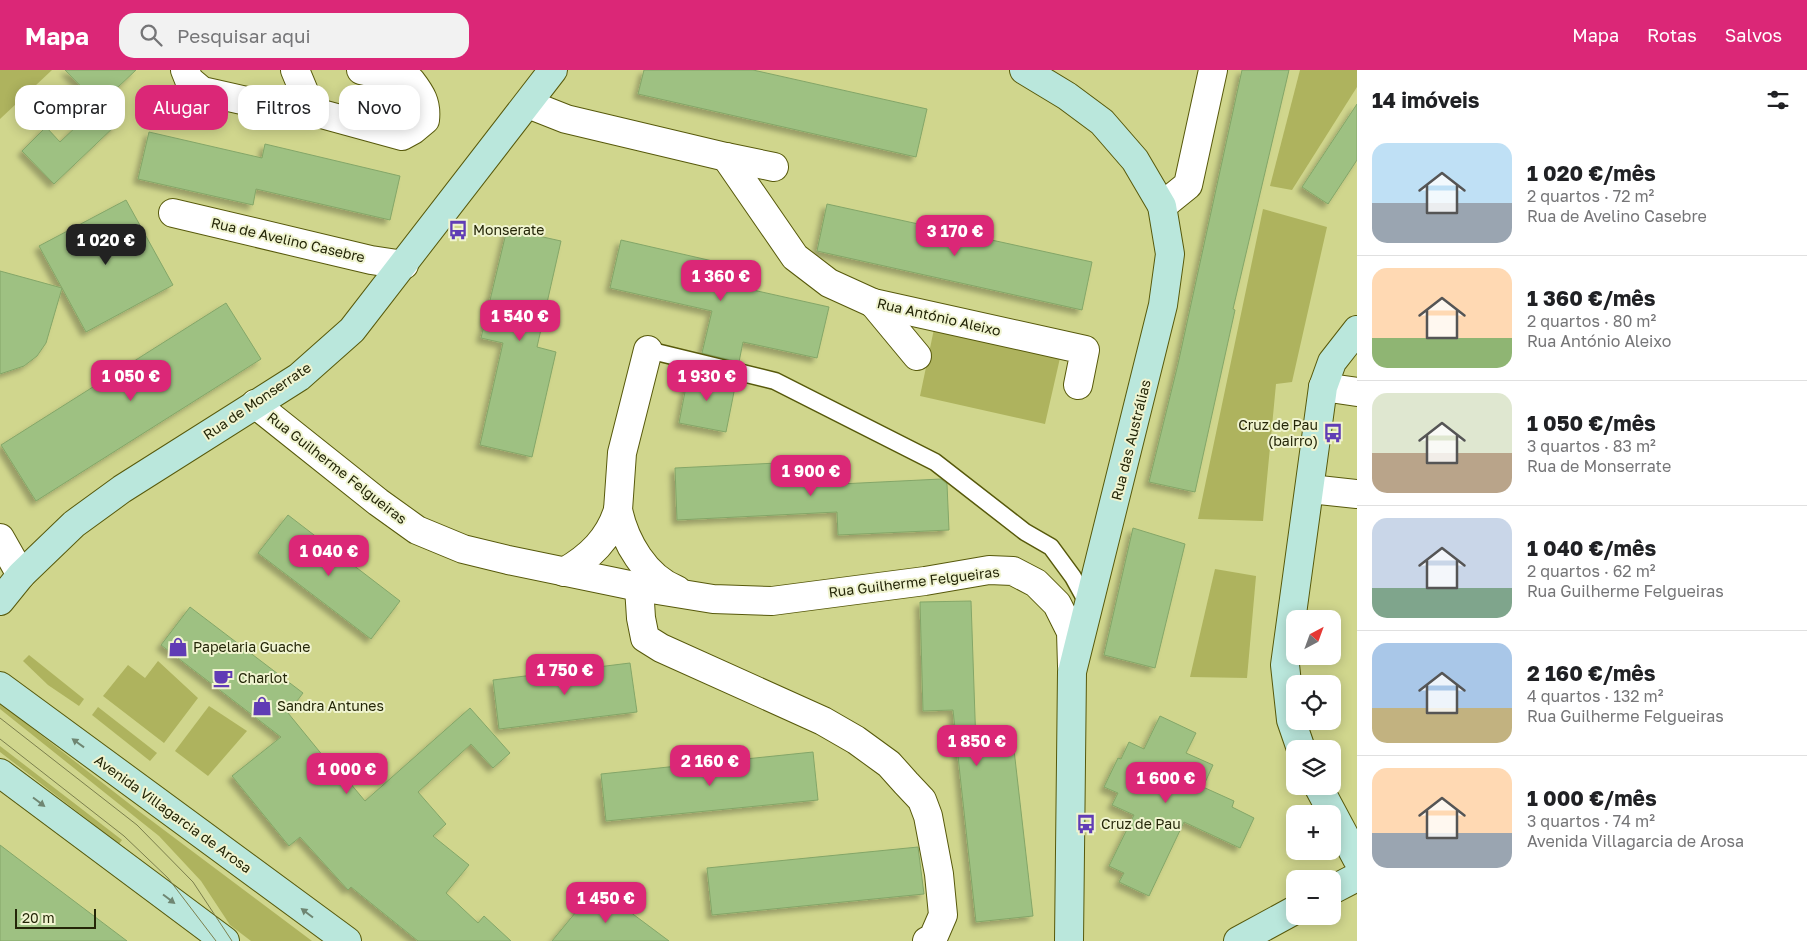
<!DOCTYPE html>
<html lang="pt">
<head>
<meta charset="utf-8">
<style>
	:root { --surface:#fff; --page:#f2f2f2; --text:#202124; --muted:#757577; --line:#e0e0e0; --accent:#db2777 }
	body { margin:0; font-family:"Golos Text",sans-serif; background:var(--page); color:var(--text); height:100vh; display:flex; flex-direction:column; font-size:19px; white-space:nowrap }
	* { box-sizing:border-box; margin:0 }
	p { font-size:16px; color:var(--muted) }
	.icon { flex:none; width:28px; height:28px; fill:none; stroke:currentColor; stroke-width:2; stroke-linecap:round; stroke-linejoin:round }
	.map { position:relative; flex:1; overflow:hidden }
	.side { display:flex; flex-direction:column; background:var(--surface); width:450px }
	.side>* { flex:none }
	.top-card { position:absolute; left:15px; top:15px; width:475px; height:45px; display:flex; gap:10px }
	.needle { width:32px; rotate:41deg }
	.fabs { position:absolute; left:1286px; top:540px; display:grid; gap:10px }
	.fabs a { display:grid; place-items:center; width:55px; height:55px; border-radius:10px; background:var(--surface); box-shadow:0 2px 12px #0003; font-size:25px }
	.scale { position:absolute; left:15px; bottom:12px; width:81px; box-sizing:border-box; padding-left:5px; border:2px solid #242608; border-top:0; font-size:14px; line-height:18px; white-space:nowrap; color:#242608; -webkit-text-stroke:4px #f0f4d0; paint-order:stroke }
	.price { position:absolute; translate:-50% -42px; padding:0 11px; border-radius:10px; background:var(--accent); color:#fff; font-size:16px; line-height:32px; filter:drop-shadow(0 1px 2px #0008) }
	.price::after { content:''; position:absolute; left:50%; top:30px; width:15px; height:11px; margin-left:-8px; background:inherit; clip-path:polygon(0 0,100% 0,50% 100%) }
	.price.on { background:#222; color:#fff }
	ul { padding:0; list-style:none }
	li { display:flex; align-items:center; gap:15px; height:125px; padding:0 15px }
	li+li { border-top:1px solid var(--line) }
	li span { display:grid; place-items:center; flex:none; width:140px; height:100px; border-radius:15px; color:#555 }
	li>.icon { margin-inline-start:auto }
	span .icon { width:60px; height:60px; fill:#fffc; stroke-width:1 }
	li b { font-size:21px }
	h2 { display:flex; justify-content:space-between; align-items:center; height:60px; padding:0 15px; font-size:21px }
	.chip { padding:0 18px; border-radius:15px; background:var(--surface); box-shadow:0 2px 12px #0003; font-size:18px; line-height:45px }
	.chip.on { background:var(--accent); color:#fff }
	header { display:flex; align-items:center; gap:30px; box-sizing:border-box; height:70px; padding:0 25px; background:var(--accent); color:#fff }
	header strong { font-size:24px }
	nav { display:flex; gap:28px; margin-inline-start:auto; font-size:18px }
	.search { width:350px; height:45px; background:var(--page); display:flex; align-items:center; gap:12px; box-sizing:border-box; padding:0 18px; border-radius:15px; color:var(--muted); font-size:19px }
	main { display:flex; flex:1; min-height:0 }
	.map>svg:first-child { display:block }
	.green { fill:#aeb35e }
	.building { fill:#9ec182; stroke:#84a668; filter:url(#shadow) }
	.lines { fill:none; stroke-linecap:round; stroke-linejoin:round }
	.lane-casing { stroke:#57590b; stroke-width:19 }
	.street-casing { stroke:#57590b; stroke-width:30 }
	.secondary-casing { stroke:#57590b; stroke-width:30 }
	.lane { stroke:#fff; stroke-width:16 }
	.street { stroke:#fff; stroke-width:28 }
	.secondary { stroke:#bae7dc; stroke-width:28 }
	.tram { stroke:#7b7f4c; stroke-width:1 }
	.oneway { fill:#6f8672 }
	.labels { text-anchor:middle; stroke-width:4; stroke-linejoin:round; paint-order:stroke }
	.poi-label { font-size:14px; fill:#242608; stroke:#f0f4d0; text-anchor:start }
	.street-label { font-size:14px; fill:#242608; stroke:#f0f4d0 }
</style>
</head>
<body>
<header>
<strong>Mapa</strong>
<div class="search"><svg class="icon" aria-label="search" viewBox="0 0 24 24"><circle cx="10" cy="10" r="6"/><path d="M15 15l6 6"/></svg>Pesquisar aqui</div>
<nav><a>Mapa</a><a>Rotas</a><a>Salvos</a></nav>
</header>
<main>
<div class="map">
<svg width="1357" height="871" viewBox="0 0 1357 871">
	<defs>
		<filter id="shadow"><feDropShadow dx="-4.5" dy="4.5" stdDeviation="2.5" flood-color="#0004"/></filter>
	</defs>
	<rect width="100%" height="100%" fill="#d0d68d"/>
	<!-- green -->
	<g class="green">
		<polygon points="0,0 52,0 0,49"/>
		<polygon points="1300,0 1357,0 1357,17 1292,120 1270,116"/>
		<polygon points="1263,139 1327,157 1292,312 1276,314 1263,451 1198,449"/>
		<polygon points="934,259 1060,288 1045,354 920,326"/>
		<polygon points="1215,499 1256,506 1247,608 1190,607"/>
		<polygon points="29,585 84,629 79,636 48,615 23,591"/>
		<polygon points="158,591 198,628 164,673 103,626 128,595 145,608"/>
		<polygon points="0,633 136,739 312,871 251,871 230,855 201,811 159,766 0,639"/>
		<polygon points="209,636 247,661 208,706 175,681"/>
		<polygon points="98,637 157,683 150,691 92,645"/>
		<polygon points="0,676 122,770 119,774 0,682"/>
	</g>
	<!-- building -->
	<g class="building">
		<polygon points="65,0 136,0 99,35"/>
		<polygon points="644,0 753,0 927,39 916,87 638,24"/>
		<polygon points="1242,0 1289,0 1233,239 1235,240 1195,422 1149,412 1178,294"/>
		<polygon points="1357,34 1357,90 1328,134 1302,117"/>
		<polygon points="99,35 117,54 54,114 22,81 46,57 60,72"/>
		<polygon points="149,62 262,88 265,74 400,106 390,150 256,119 253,135 138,109"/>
		<polygon points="126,130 173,215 86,262 39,176"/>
		<polygon points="827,134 1092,192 1082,240 817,181"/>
		<polygon points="507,159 561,171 537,277 556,282 532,387 480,375 503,273 481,268"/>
		<polygon points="621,170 730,195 726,214 829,237 817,288 743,272 739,292 702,283 712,241 610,218"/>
		<polygon points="0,201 62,218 46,273 37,286 24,296 0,304"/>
		<polygon points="226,233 261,289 36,431 1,375"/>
		<polygon points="689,301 736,312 726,362 679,353"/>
		<polygon points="839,390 840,414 941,409 947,414 949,460 838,465 837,442 677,450 675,398"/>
		<polygon points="288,445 400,531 371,569 258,483"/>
		<polygon points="1133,458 1185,474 1155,598 1104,585"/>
		<polygon points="971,531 976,676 1013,671 1033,846 976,852 953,640 923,641 920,532"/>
		<polygon points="190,537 303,623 288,643 337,703 340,701 365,731 470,638 510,683 493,698 471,674 418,722 446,754 433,766 469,795 446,823 478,853 484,846 511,871 418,871 351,817 348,820 300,767 289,776 232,706 281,667 161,575"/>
		<polygon points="630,593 637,642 499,659 493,610"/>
		<polygon points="1160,646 1196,663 1186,683 1213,695 1203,717 1234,731 1232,737 1254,748 1240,778 1184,752 1149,826 1119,812 1124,803 1109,796 1134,745 1112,735 1118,723 1104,717 1118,688 1121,689 1129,672 1144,679"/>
		<polygon points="813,682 818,730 606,751 601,704"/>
		<polygon points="0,775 25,794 127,871 0,871"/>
		<polygon points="918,777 924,824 712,845 707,798"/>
		<polygon points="602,821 669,871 552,871 585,831"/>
	</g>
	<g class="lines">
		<defs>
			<polyline id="lane" points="648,280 775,311 935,392 1025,462 1051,477 1073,507 1089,536"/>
			<g id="street">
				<polyline points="185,0 189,10 202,21 278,38 305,24"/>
				<path d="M 295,0 L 305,24 L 318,43 L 402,66 L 413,60 L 425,50 C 427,33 421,24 411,11 L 361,0"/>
				<polyline points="528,34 566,49 726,87 774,97"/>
				<polyline points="726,87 795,187 829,213 873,233 1085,280 1078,315"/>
				<polyline points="1162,136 1188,115 1213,0"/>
				<polyline points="173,143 371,190 404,195"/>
				<polyline points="873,233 917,286"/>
				<polyline points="1323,317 1357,322"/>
				<polyline points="255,334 378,432 417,460 463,479 508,490 639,517 713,529 772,531 925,511 989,500 1013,501 1036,513 1057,534 1071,562 1072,596"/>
				<polyline points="1310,419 1357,424"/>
				<polyline points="618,440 622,383 648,280"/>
				<polyline points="0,468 21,505"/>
				<path d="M 564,502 C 590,487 609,469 618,440 C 625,472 645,507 677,520"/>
				<polyline points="639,517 641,548 645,568 661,578 823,651 856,670 889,694 906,713 922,730 928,746 939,804 943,845 933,868 927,871"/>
			</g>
			<g id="secondary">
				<polyline points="1024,0 1067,26 1102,52 1135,90 1162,136 1170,184 1163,235 1072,602 1069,871"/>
				<polyline points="0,531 21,505 74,454 122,419 299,307 352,260 553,0"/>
				<polyline points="0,616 347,871"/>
				<polyline points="1301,679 1291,650 1285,595 1323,317 1332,292 1357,260"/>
				<polyline points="0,703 225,871"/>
				<polyline points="1318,716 1357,789"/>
				<polyline points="1332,820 1357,807"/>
				<polyline points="1238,871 1295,840"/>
			</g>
		</defs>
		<!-- lane casing -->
		<use href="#lane" class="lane-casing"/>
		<!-- street casing -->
		<use href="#street" class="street-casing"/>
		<!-- secondary casing -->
		<use href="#secondary" class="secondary-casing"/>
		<!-- lane -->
		<use href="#lane" class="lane"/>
		<!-- street -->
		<use href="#street" class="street"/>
		<!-- secondary -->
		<use href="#secondary" class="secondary"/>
		<!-- tram -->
		<g class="tram">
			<polyline points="0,648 137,755 193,812 232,871"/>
			<polyline points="0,669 124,766 168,808 216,871"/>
		</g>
	</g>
	<!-- one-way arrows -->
	<defs><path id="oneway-solid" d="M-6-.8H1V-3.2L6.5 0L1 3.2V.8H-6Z" transform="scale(1.25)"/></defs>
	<g class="oneway">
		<use href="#oneway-solid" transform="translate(78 673) rotate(-144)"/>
		<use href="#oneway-solid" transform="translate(39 732) rotate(37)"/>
		<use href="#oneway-solid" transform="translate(169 829) rotate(37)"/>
		<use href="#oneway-solid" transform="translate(307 843) rotate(-143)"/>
	</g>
	<!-- icons -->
	<defs>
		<symbol id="bus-bare" viewBox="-9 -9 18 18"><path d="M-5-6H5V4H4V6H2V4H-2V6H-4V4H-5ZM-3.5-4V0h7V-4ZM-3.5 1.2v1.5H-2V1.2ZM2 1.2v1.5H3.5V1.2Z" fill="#603cb5" stroke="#f0f4d0" stroke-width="2.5" paint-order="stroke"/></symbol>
		<symbol id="shop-bare" viewBox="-9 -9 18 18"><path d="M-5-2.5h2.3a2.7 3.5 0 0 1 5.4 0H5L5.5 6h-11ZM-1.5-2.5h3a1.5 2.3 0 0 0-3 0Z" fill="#603cb5" stroke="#f0f4d0" stroke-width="2.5" paint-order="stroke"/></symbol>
		<symbol id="cafe-bare" viewBox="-9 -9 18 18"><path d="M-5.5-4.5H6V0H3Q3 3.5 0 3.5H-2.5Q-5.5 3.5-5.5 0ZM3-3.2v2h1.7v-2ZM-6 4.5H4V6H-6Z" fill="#603cb5" stroke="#f0f4d0" stroke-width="2.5" paint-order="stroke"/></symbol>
	</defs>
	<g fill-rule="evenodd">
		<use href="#bus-bare" x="444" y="146" width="28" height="28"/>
		<use href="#bus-bare" x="1319" y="349" width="28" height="28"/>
		<use href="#shop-bare" x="164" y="563" width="28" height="28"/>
		<use href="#cafe-bare" x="209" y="594" width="28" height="28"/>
		<use href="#shop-bare" x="248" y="622" width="28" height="28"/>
		<use href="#bus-bare" x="1072" y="740" width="28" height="28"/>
	</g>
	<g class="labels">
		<!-- poi labels -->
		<g class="poi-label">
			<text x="473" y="165">Monserate</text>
			<text x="1318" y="360" text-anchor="end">Cruz de Pau<tspan x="1318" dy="16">(bairro)</tspan></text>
			<text x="193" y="582">Papelaria Guache</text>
			<text x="238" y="613">Charlot</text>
			<text x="277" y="641">Sandra Antunes</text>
			<text x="1101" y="759">Cruz de Pau</text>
		</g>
		<!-- street labels -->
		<g class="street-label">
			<text transform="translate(288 170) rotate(13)" y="5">Rua de Avelino Casebre</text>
			<text transform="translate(939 247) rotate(13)" y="5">Rua António Aleixo</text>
			<text transform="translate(257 331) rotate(-34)" y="5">Rua de Monserrate</text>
			<text transform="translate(1131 370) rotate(-76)" y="5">Rua das Austrálias</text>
			<text transform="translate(337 398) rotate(38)" y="5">Rua Guilherme Felgueiras</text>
			<text transform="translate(914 512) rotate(-7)" y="5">Rua Guilherme Felgueiras</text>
			<text transform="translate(173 744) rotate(36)" y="5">Avenida Villagarcia de Arosa</text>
		</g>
	</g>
</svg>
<div class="fabs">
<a><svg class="needle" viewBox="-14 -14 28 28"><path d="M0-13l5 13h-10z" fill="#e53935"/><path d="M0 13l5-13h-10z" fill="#757577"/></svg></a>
<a><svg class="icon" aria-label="locate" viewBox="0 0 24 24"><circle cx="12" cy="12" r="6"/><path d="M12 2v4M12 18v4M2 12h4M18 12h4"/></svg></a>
<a><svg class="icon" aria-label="layers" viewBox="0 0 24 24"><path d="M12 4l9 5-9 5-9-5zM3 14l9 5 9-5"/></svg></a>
<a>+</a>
<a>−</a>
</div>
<div class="scale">20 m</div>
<b class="price" style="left:955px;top:187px">3 170 €</b>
<b class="price on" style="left:106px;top:196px">1 020 €</b>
<b class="price" style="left:721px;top:232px">1 360 €</b>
<b class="price" style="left:520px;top:272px">1 540 €</b>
<b class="price" style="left:131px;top:332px">1 050 €</b>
<b class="price" style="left:707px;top:332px">1 930 €</b>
<b class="price" style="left:811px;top:427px">1 900 €</b>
<b class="price" style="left:329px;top:507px">1 040 €</b>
<b class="price" style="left:565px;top:626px">1 750 €</b>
<b class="price" style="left:977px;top:697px">1 850 €</b>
<b class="price" style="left:710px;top:717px">2 160 €</b>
<b class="price" style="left:347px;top:725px">1 000 €</b>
<b class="price" style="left:1166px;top:734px">1 600 €</b>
<b class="price" style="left:606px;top:854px">1 450 €</b>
<div class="top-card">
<a class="chip">Comprar</a>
<a class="chip on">Alugar</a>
<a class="chip">Filtros</a>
<a class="chip">Novo</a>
</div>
</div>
<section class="side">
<h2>14 imóveis<svg class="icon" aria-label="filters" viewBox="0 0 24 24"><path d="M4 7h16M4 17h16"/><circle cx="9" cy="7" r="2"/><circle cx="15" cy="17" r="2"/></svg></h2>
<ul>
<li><span style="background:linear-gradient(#bfe0f5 60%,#9aa5b1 0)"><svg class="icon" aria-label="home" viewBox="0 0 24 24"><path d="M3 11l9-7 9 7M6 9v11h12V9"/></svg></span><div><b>1 020 €/mês</b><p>2 quartos · 72 m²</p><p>Rua de Avelino Casebre</p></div></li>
<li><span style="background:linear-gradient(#ffd9b3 70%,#8fb573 0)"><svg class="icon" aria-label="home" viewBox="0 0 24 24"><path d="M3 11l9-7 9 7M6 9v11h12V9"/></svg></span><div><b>1 360 €/mês</b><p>2 quartos · 80 m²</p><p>Rua António Aleixo</p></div></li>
<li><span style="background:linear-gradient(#dfe7d0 60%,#b9a48a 0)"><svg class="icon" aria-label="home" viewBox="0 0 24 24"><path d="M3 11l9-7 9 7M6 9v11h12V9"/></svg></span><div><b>1 050 €/mês</b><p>3 quartos · 83 m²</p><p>Rua de Monserrate</p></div></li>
<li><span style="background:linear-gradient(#c9d6e8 70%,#7fa58c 0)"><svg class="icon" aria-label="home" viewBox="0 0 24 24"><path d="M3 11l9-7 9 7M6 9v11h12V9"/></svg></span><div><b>1 040 €/mês</b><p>2 quartos · 62 m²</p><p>Rua Guilherme Felgueiras</p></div></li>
<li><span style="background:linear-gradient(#a9c7e8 65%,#c2b280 0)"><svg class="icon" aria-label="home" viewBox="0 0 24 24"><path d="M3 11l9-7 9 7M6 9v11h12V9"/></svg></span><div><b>2 160 €/mês</b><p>4 quartos · 132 m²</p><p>Rua Guilherme Felgueiras</p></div></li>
<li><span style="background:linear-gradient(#ffd9b3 65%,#9aa5b1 0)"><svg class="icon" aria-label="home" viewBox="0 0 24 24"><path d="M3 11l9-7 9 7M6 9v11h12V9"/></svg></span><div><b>1 000 €/mês</b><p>3 quartos · 74 m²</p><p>Avenida Villagarcia de Arosa</p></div></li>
</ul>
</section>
</main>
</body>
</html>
